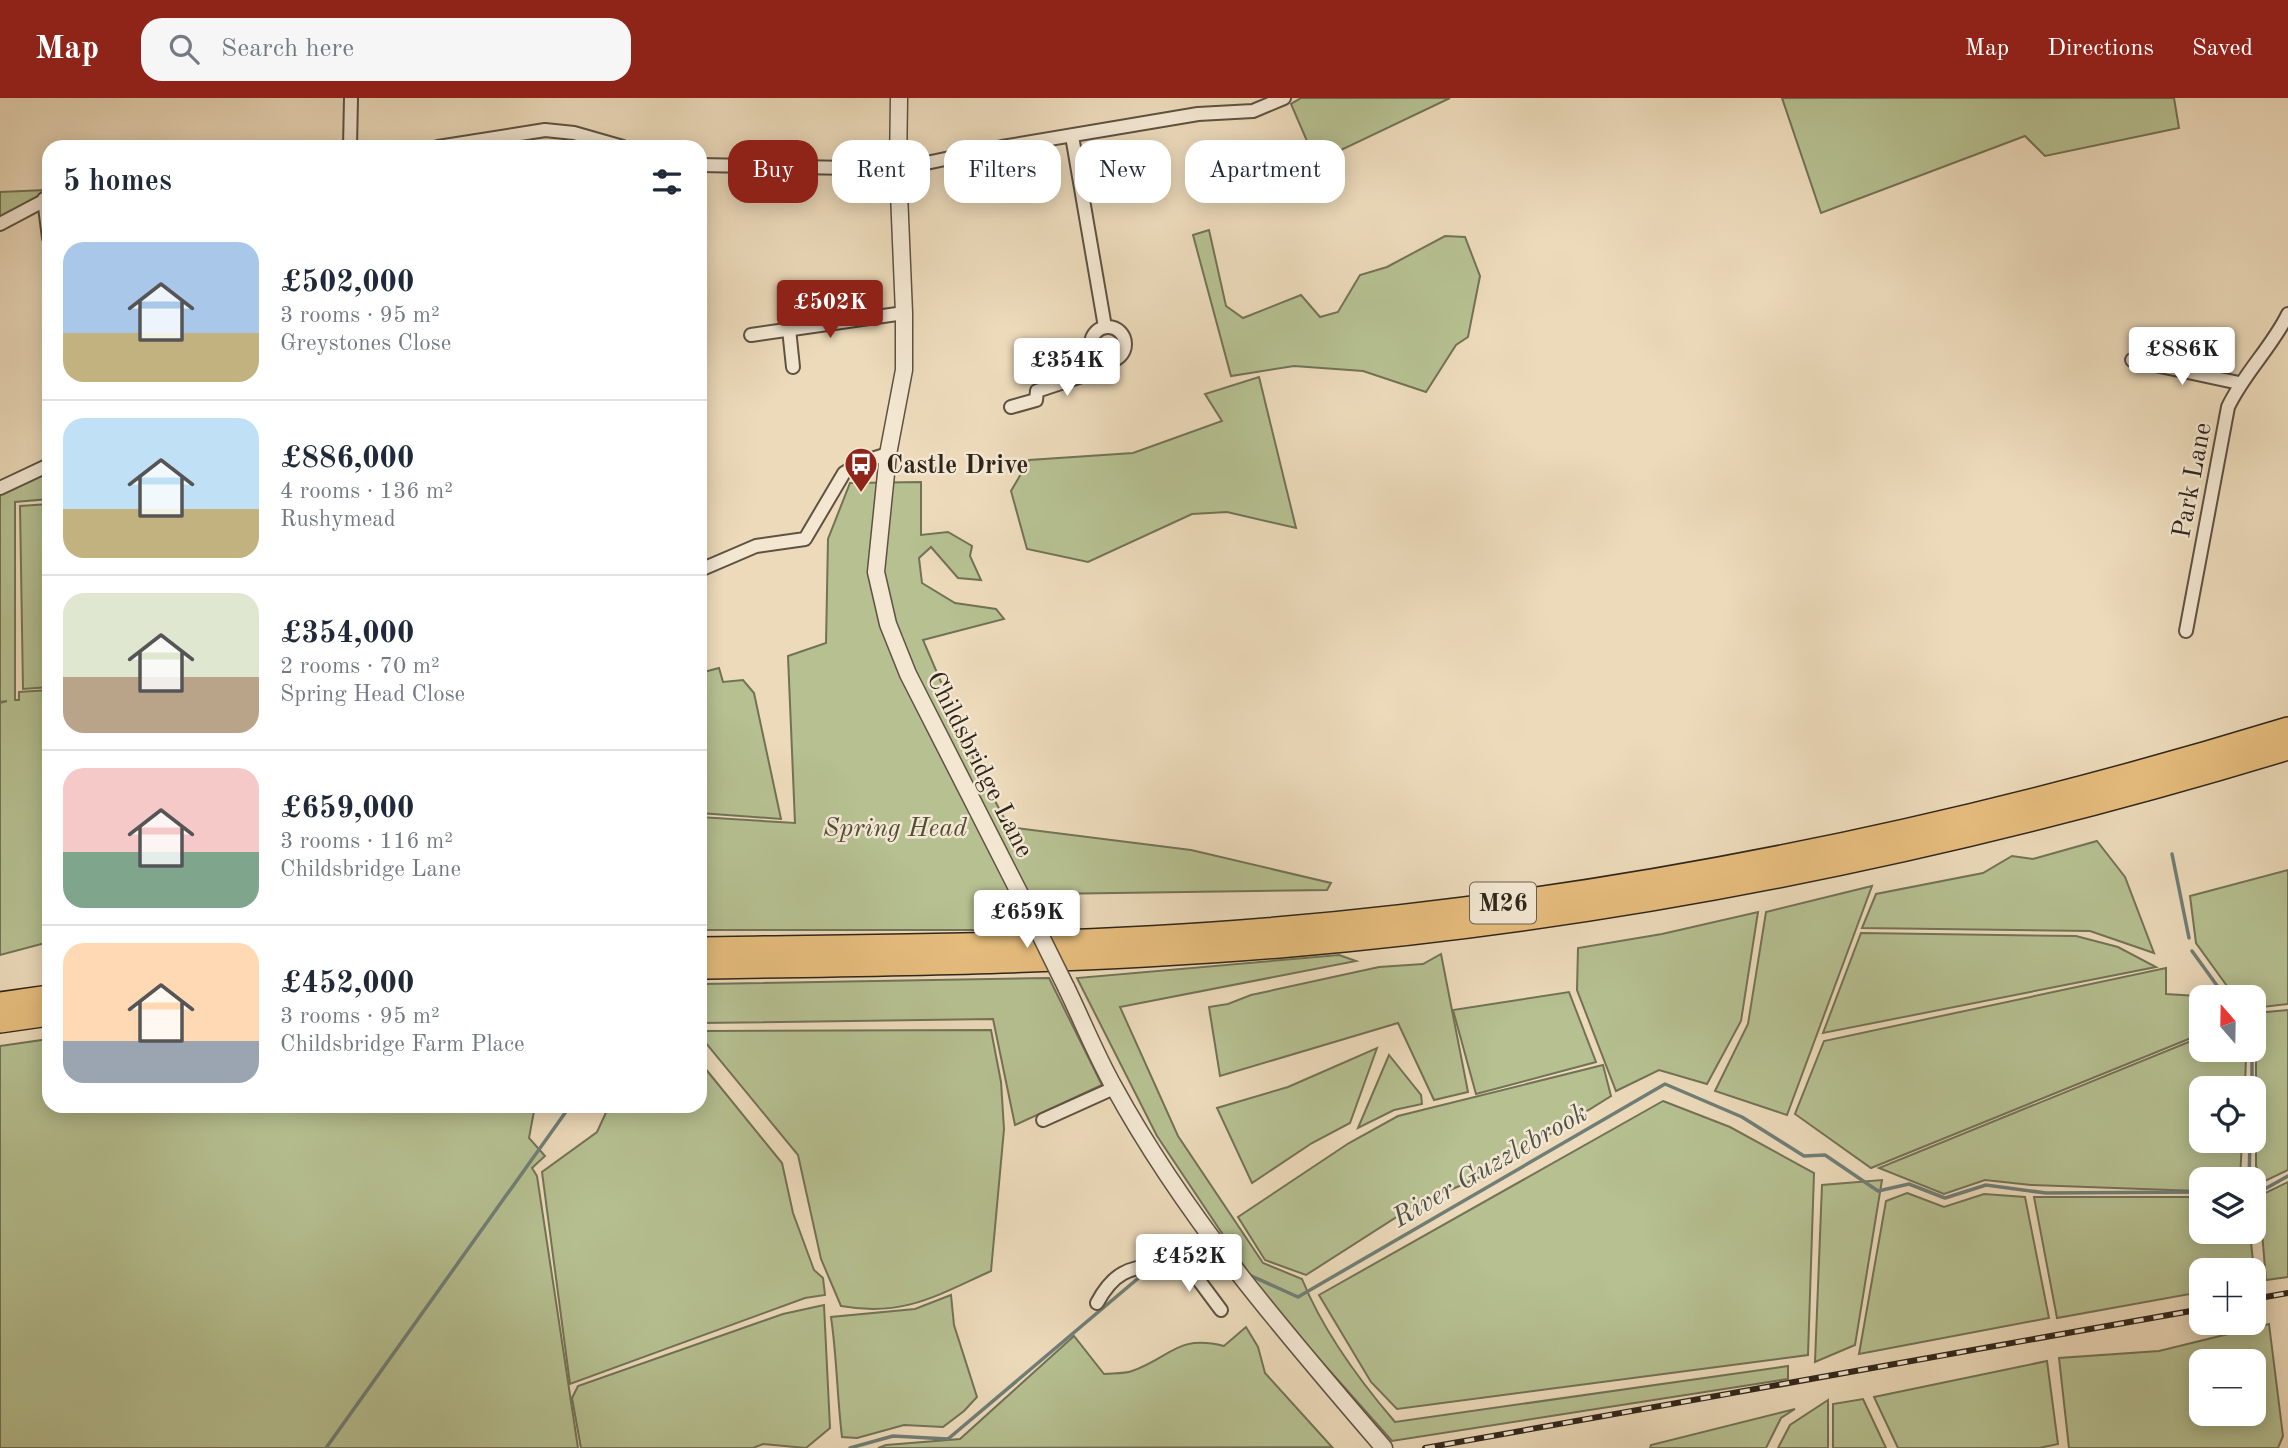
<!DOCTYPE html>
<html lang="en">
<head>
<meta charset="utf-8">
<style>
	:root { --surface:#fff; --page:#f6f6f7; --text:#1f2937; --muted:#747a83; --line:#e0e1e3; --accent:#8f2418 }
	body { margin:0; font-family:"Old Standard TT",serif; background:var(--page); color:var(--text); height:100vh; display:flex; flex-direction:column; font-size:26px; white-space:nowrap }
	* { box-sizing:border-box; margin:0 }
	p { font-size:23px; color:var(--muted) }
	.icon { flex:none; width:38px; height:38px; fill:none; stroke:currentColor; stroke-width:2; stroke-linecap:round; stroke-linejoin:round }
	.map { position:relative; flex:1; overflow:hidden }
	.details { position:absolute; left:42px; top:42px; width:665px; height:973px; display:flex; flex-direction:column; background:var(--surface); border-radius:21px; box-shadow:0 4px 18px #0003 }
	.details>* { flex:none }
	.banner { position:absolute; left:728px; top:42px; width:665px; height:63px; display:flex; gap:14px }
	.needle { width:46px; rotate:340deg }
	.buttons { position:absolute; left:2189px; top:887px; display:grid; gap:14px }
	.buttons a { display:grid; place-items:center; width:77px; height:77px; border-radius:14px; background:var(--surface); box-shadow:0 4px 18px #0003; font-size:35px }
	.price { position:absolute; translate:-50% -60px; padding:0 16px; border-radius:7px; background:#fff; color:#222; font-size:23px; line-height:46px; filter:drop-shadow(0 2px 4px #0008) }
	.price::after { content:''; position:absolute; left:50%; top:42px; width:21px; height:16px; margin-left:-10px; background:inherit; clip-path:polygon(0 0,100% 0,50% 100%) }
	.price.active { background:var(--accent); color:#fff }
	ul { padding:0; list-style:none }
	li { display:flex; align-items:center; gap:21px; height:175px; padding:0 21px }
	li+li { border-top:2px solid var(--line) }
	li span { display:grid; place-items:center; flex:none; width:196px; height:140px; border-radius:21px; color:#555 }
	li>.icon { margin-inline-start:auto }
	span .icon { width:84px; height:84px; fill:#fffc; stroke-width:1 }
	li b { font-size:30px }
	h2 { display:flex; justify-content:space-between; align-items:center; height:84px; padding:0 21px; font-size:30px }
	.chip { padding:0 24px; border-radius:21px; background:var(--surface); box-shadow:0 4px 18px #0003; font-size:24px; line-height:63px }
	.chip.active { background:var(--accent); color:#fff }
	header { display:flex; align-items:center; gap:42px; box-sizing:border-box; height:98px; padding:0 35px; background:var(--accent); color:#fff }
	header strong { font-size:33px }
	nav { display:flex; gap:38px; margin-inline-start:auto; font-size:24px }
	.search { width:490px; height:63px; background:var(--page); display:flex; align-items:center; gap:18px; box-sizing:border-box; padding:0 24px; border-radius:21px; color:var(--muted); font-size:26px }
	.map>svg:first-child { display:block }
	.green { fill:#b6c091; stroke:#727256; stroke-width:2; fill-rule:evenodd }
	.lines { fill:none; stroke-linecap:round; stroke-linejoin:round }
	.stream { stroke:#6f7e76; stroke-width:3.5 }
	.minor-casing { stroke:#5e5243; stroke-width:16 }
	.tertiary-casing { stroke:#5e5243; stroke-width:19 }
	.motorway-casing { stroke:#2f251b; stroke-width:26 }
	.minor { stroke:#f3e7d2; stroke-width:12 }
	.tertiary { stroke:#f3e7d2; stroke-width:16 }
	.motorway { stroke:#e6bd7d; stroke-width:23 }
	.rail-casing { stroke:#2f251b; stroke-width:6 }
	.rail { stroke:#f3e7d2; stroke-width:3.5; stroke-dasharray:10; stroke-linecap:butt }
	.tertiary-bridge-casing { stroke:#5e5243; stroke-width:19; stroke-linecap:butt }
	.tertiary-bridge { stroke:#f3e7d2; stroke-width:16 }
	.labels { text-anchor:middle; stroke-width:5; stroke-linejoin:round; paint-order:stroke }
	.shield { fill:#f3e7d2; stroke:#6a5f52; stroke-width:2 }
	.shield-label { font-size:24px; font-weight:bold; fill:#2f251b }
	.poi-label { font-size:26px; font-weight:bold; fill:#2f251b; stroke:#f3e7d2; text-anchor:start }
	.street-label { font-size:26px; fill:#2f251b; stroke:#f3e7d2 }
	.park-label { font-size:26px; font-style:italic; fill:#514c38; stroke:#f3e7d2 }
	.water-label { font-size:28px; font-style:italic; fill:#4f5248; stroke:#f3e7d2 }
</style>
</head>
<body>
<header>
<strong>Map</strong>
<div class="search"><svg class="icon" aria-label="search" viewBox="0 0 24 24"><circle cx="10" cy="10" r="6"/><path d="M15 15l6 6"/></svg>Search here</div>
<nav><a>Map</a><a>Directions</a><a>Saved</a></nav>
</header>
<div class="map">
<svg width="2288" height="1350" viewBox="0 0 2288 1350">
	<rect width="100%" height="100%" fill="#ecdaba"/>
	<filter id="stains"><feTurbulence type="fractalNoise" baseFrequency=".00286" numOctaves="4"/><feColorMatrix values="0 0 0 0 .2 0 0 0 0 .09 0 0 0 0 .02 0 0 0 .5 -.17"/></filter>
	<radialGradient id="worn" r=".72"><stop offset=".6" stop-color="#630" stop-opacity="0"/><stop offset="1" stop-color="#630" stop-opacity=".3"/></radialGradient>
	<!-- green -->
	<g class="green">
		<polygon points="1301,0 1450,0 1316,64 1291,6"/>
		<polygon points="1782,0 2174,0 2179,30 2045,58 2025,38 1821,115"/>
		<polygon points="45,92 44,97 0,122 0,94"/>
		<polygon points="1209,132 1226,208 1243,220 1301,197 1320,219 1338,214 1360,177 1387,169 1445,138 1465,139 1480,178 1468,239 1456,247 1426,294 1363,273 1294,268 1231,278 1193,137"/>
		<polygon points="1259,279 1296,430 1227,414 1192,416 1088,464 1027,451 1011,393 1029,362 1133,355 1222,323 1205,296"/>
		<polygon points="49,372 49,401 15,404 15,602 19,602 19,594 49,592 49,844 0,857 0,605 7,603 0,604 0,396"/>
		<polygon points="921,384 921,437 948,434 972,448 970,458 981,482 958,480 931,449 919,460 922,485 955,505 996,511 1004,521 923,542 979,673 1009,729 1191,752 1331,785 1327,792 1046,796 992,832 700,832 700,719 795,725 788,558 826,545 828,441 850,385"/>
		<polygon points="49,406 49,589 23,591 20,408"/>
		<polygon points="719,570 723,584 743,582 754,595 781,721 700,715 700,575"/>
		<polygon points="2097,743 2125,779 2154,855 2090,833 1862,830 1876,796 1983,775 2012,758 2033,761"/>
		<polygon points="2288,772 2288,906 2254,910 2254,900 2235,899 2196,845 2190,798"/>
		<polygon points="1872,788 1787,1017 1715,993 1748,926 1766,814"/>
		<polygon points="1758,814 1741,923 1707,986 1659,972 1616,993 1577,892 1578,850 1662,836"/>
		<polygon points="1861,835 2076,838 2118,849 2156,869 1823,935"/>
		<polygon points="1441,856 1468,994 1434,1002 1398,925 1220,978 1209,909 1228,906 1251,897 1379,869 1423,866"/>
		<path d="M 1339,857 L 1356,863 L 1120,909 L 1178,1038 L 1263,1165 L 1302,1181 C 1323,1233 1359,1282 1395,1324 L 1788,1268 L 1788,1281 L 1392,1343 L 1266,1201 L 1157,1038 L 1077,880 Z"/>
		<polygon points="2166,870 2166,896 2214,899 2202,900 2201,936 1871,1070 1795,1016 1824,943"/>
		<polygon points="1049,880 1102,987 1015,1027 993,921 700,925 700,886"/>
		<polygon points="1569,894 1596,964 1476,996 1453,912"/>
		<polygon points="2288,912 2288,1072 2263,1084 2256,1068 2256,915"/>
		<path d="M 991,932 L 1001,984 L 1004,1031 L 991,1173 C 936,1198 903,1219 841,1208 L 821,1161 L 798,1057 L 700,938 L 700,933 Z"/>
		<polygon points="2201,939 2202,952 2243,952 2246,958 2245,990 2202,990 2202,1043 2242,1043 2240,1081 2202,1082 2201,1093 2198,1093 2031,1087 1985,1082 1944,1096 1879,1070"/>
		<polygon points="49,941 49,1008 535,1008 529,1040 545,1058 532,1070 537,1078 578,1350 0,1350 0,948"/>
		<polygon points="1377,950 1350,1025 1312,1045 1252,1085 1217,1010 1288,989"/>
		<polygon points="1389,957 1421,997 1422,1006 1394,1012 1358,1030"/>
		<polygon points="700,964 782,1065 793,1115 814,1172 823,1180 825,1197 805,1200 570,1286 542,1074 597,1034 609,1008 700,1008"/>
		<polygon points="1603,967 1611,998 1483,1078 1417,1106 1306,1177 1265,1162 1238,1119 1349,1045 1398,1018"/>
		<polygon points="1663,1003 1730,1029 1814,1075 1808,1257 1397,1311 1371,1284 1319,1197"/>
		<polygon points="1882,1082 1855,1247 1815,1264 1822,1087"/>
		<polygon points="2288,1084 2288,1179 2266,1182 2259,1098"/>
		<polygon points="1907,1095 1944,1109 1984,1096 2025,1099 2049,1220 1859,1256 1886,1103"/>
		<polygon points="2034,1099 2201,1099 2202,1134 2250,1134 2255,1184 2254,1172 2202,1172 2201,1194 2057,1220"/>
		<path d="M 951,1197 L 954,1227 L 977,1299 L 964,1313 L 943,1329 L 904,1327 L 857,1340 L 842,1339 C 837,1298 837,1260 831,1219 L 915,1211 Z"/>
		<polygon points="824,1207 830,1330 806,1350 763,1346 753,1350 581,1350 572,1300 578,1288 783,1216"/>
		<path d="M 2269,1226 L 2283,1338 L 2278,1350 L 2069,1350 L 2059,1260 L 2159,1253 ZM 2202,1264 L 2254,1264 L 2254,1316 L 2202,1316 Z"/>
		<path d="M 1246,1229 L 1258,1249 L 1265,1275 L 1332,1349 L 878,1350 L 886,1347 L 960,1341 L 1074,1238 L 1104,1276 C 1113,1275 1123,1276 1132,1273 C 1171,1259 1178,1236 1224,1248 Z"/>
		<polygon points="2047,1263 2058,1346 2039,1350 1898,1350 1874,1299"/>
		<polygon points="1863,1301 1886,1350 1833,1350 1833,1306"/>
		<polygon points="1828,1302 1828,1350 1778,1350 1790,1327"/>
		<polygon points="1795,1311 1781,1320 1766,1350 1650,1350 1651,1347"/>
	</g>
	<g class="lines">
		<!-- stream -->
		<g class="stream">
			<polyline points="2172,756 2189,840"/>
			<polyline points="2192,853 2226,900"/>
			<polyline points="2252,990 2252,952"/>
			<polyline points="2249,1082 2250,1043"/>
			<polyline points="2254,1097 2288,1078"/>
			<polyline points="1203,1156 1221,1164"/>
			<polyline points="1162,1160 1180,1145 1196,1152"/>
			<polyline points="1247,1176 1298,1199 1665,986 1742,1019 1804,1058 1825,1057 1878,1093 1909,1086 1945,1100 1986,1087 2046,1095 2202,1094"/>
			<polyline points="326,1350 570,1008"/>
			<polyline points="850,1350 893,1338 948,1341 1148,1172"/>
		</g>
		<defs>
			<g id="minor">
				<polyline points="1072,38 1105,229"/>
				<polyline points="350,49 351,0"/>
				<polyline points="438,49 545,32 574,35 623,49"/>
				<polyline points="700,67 898,71 1002,49 1198,16 1253,13 1284,0"/>
				<polyline points="44,101 49,140"/>
				<polyline points="0,126 49,100"/>
				<circle cx="1108" cy="246" r="17"/>
				<polyline points="789,231 793,269"/>
				<polyline points="751,237 904,215"/>
				<polyline points="2132,262 2239,285"/>
				<polyline points="1011,309 1036,302 1037,293 1091,275 1100,260"/>
				<polyline points="0,390 49,367"/>
				<polyline points="700,472 756,448 805,441 844,375 862,364 888,356"/>
				<path d="M 2186,533 L 2228,309 C 2244,275 2272,249 2288,216"/>
				<polyline points="1043,1022 1114,990"/>
				<polyline points="1183,1161 1221,1212"/>
				<path d="M 1097,1205 C 1119,1163 1140,1172 1180,1162 C 1192,1159 1204,1150 1214,1144"/>
			</g>
			<g id="tertiary">
				<polyline points="899,0 898,71 904,215 904,272 888,356 876,474 888,526 908,576 1021,798"/>
				<path d="M 1066,889 C 1082,922 1096,957 1114,989 C 1186,1121 1287,1237 1384,1350"/>
			</g>
			<g id="motorway">
				<path d="M 700,851 C 889,848 1077,848 1266,832 C 1613,803 1955,733 2288,631"/>
				<path d="M 700,869 C 897,866 1093,864 1290,847 C 1628,818 1963,749 2288,650"/>
				<polyline points="0,906 49,899"/>
				<polyline points="0,923 49,916"/>
			</g>
		</defs>
		<!-- minor casing -->
		<use href="#minor" class="minor-casing"/>
		<!-- tertiary casing -->
		<use href="#tertiary" class="tertiary-casing"/>
		<!-- motorway casing -->
		<use href="#motorway" class="motorway-casing"/>
		<!-- minor -->
		<use href="#minor" class="minor"/>
		<!-- tertiary -->
		<use href="#tertiary" class="tertiary"/>
		<!-- motorway -->
		<use href="#motorway" class="motorway"/>
		<defs>
			<g id="rail">
				<polyline points="2254,1201 2288,1195"/>
				<polyline points="1425,1350 2202,1211"/>
			</g>
		</defs>
		<!-- rail casing -->
		<use href="#rail" class="rail-casing"/>
		<!-- rail -->
		<use href="#rail" class="rail"/>
		<defs>
			<polyline id="tertiary-bridge" points="1021,798 1066,889"/>
		</defs>
		<!-- tertiary-bridge casing -->
		<use href="#tertiary-bridge" class="tertiary-bridge-casing"/>
		<!-- tertiary-bridge -->
		<use href="#tertiary-bridge" class="tertiary-bridge"/>
	</g>
	<!-- icons -->
	<defs>
		<symbol id="bus-pin" viewBox="-11 -11 22 30"><path d="M0 17L-7.5 6A9.5 9.5 0 1 1 7.5 6Z" fill="#8f2418" stroke="#f3e7d2"/><path d="M-5-6H5V4H4V6H2V4H-2V6H-4V4H-5ZM-3.5-4V0h7V-4ZM-3.5 1.2v1.5H-2V1.2ZM2 1.2v1.5H3.5V1.2Z" fill="#fff"/></symbol>
	</defs>
	<g fill-rule="evenodd">
		<use href="#bus-pin" x="842" y="347" width="38" height="52"/>
	</g>
	<g class="labels">
		<!-- shield labels -->
		<rect class="shield" x="1470" y="784.5" width="66" height="41" rx="5"/>
		<g class="shield-label">
			<text x="1503" y="813">M26</text>
		</g>
		<!-- poi labels -->
		<g class="poi-label">
			<text x="886" y="375">Castle Drive</text>
		</g>
		<!-- street labels -->
		<g class="street-label">
			<text transform="translate(2191 382) rotate(-79)" y="9">Park Lane</text>
			<text transform="translate(981 666) rotate(63)" y="9">Childsbridge Lane</text>
		</g>
		<!-- park labels -->
		<g class="park-label">
			<text x="895" y="738">Spring Head</text>
		</g>
		<!-- water labels -->
		<g class="water-label">
			<text transform="translate(1489 1066) rotate(-30)" y="10">River Guzzlebrook</text>
		</g>
	</g>
	<rect width="100%" height="100%" filter="url(#stains)"/>
	<rect width="100%" height="100%" fill="url(#worn)"/>
</svg>
<div class="buttons">
<a><svg class="needle" viewBox="-14 -14 28 28"><path d="M0-13l5 13h-10z" fill="#e53935"/><path d="M0 13l5-13h-10z" fill="#747a83"/></svg></a>
<a><svg class="icon" aria-label="locate" viewBox="0 0 24 24"><circle cx="12" cy="12" r="6"/><path d="M12 2v4M12 18v4M2 12h4M18 12h4"/></svg></a>
<a><svg class="icon" aria-label="layers" viewBox="0 0 24 24"><path d="M12 4l9 5-9 5-9-5zM3 14l9 5 9-5"/></svg></a>
<a>+</a>
<a>−</a>
</div>
<b class="price active" style="left:830px;top:242px">£502K</b>
<b class="price" style="left:2182px;top:289px">£886K</b>
<b class="price" style="left:1067px;top:300px">£354K</b>
<b class="price" style="left:1027px;top:852px">£659K</b>
<b class="price" style="left:1189px;top:1196px">£452K</b>
<div class="banner">
<a class="chip active">Buy</a>
<a class="chip">Rent</a>
<a class="chip">Filters</a>
<a class="chip">New</a>
<a class="chip">Apartment</a>
</div>
<section class="details">
<h2>5 homes<svg class="icon" aria-label="filters" viewBox="0 0 24 24"><path d="M4 7h16M4 17h16"/><circle cx="9" cy="7" r="2"/><circle cx="15" cy="17" r="2"/></svg></h2>
<ul>
<li><span style="background:linear-gradient(#a9c7e8 65%,#c2b280 0)"><svg class="icon" aria-label="home" viewBox="0 0 24 24"><path d="M3 11l9-7 9 7M6 9v11h12V9"/></svg></span><div><b>£502,000</b><p>3 rooms · 95 m²</p><p>Greystones Close</p></div></li>
<li><span style="background:linear-gradient(#bfe0f5 65%,#c2b280 0)"><svg class="icon" aria-label="home" viewBox="0 0 24 24"><path d="M3 11l9-7 9 7M6 9v11h12V9"/></svg></span><div><b>£886,000</b><p>4 rooms · 136 m²</p><p>Rushymead</p></div></li>
<li><span style="background:linear-gradient(#dfe7d0 60%,#b9a48a 0)"><svg class="icon" aria-label="home" viewBox="0 0 24 24"><path d="M3 11l9-7 9 7M6 9v11h12V9"/></svg></span><div><b>£354,000</b><p>2 rooms · 70 m²</p><p>Spring Head Close</p></div></li>
<li><span style="background:linear-gradient(#f6c9c9 60%,#7fa58c 0)"><svg class="icon" aria-label="home" viewBox="0 0 24 24"><path d="M3 11l9-7 9 7M6 9v11h12V9"/></svg></span><div><b>£659,000</b><p>3 rooms · 116 m²</p><p>Childsbridge Lane</p></div></li>
<li><span style="background:linear-gradient(#ffd9b3 70%,#9aa5b1 0)"><svg class="icon" aria-label="home" viewBox="0 0 24 24"><path d="M3 11l9-7 9 7M6 9v11h12V9"/></svg></span><div><b>£452,000</b><p>3 rooms · 95 m²</p><p>Childsbridge Farm Place</p></div></li>
</ul>
</section>
</div>
</body>
</html>
